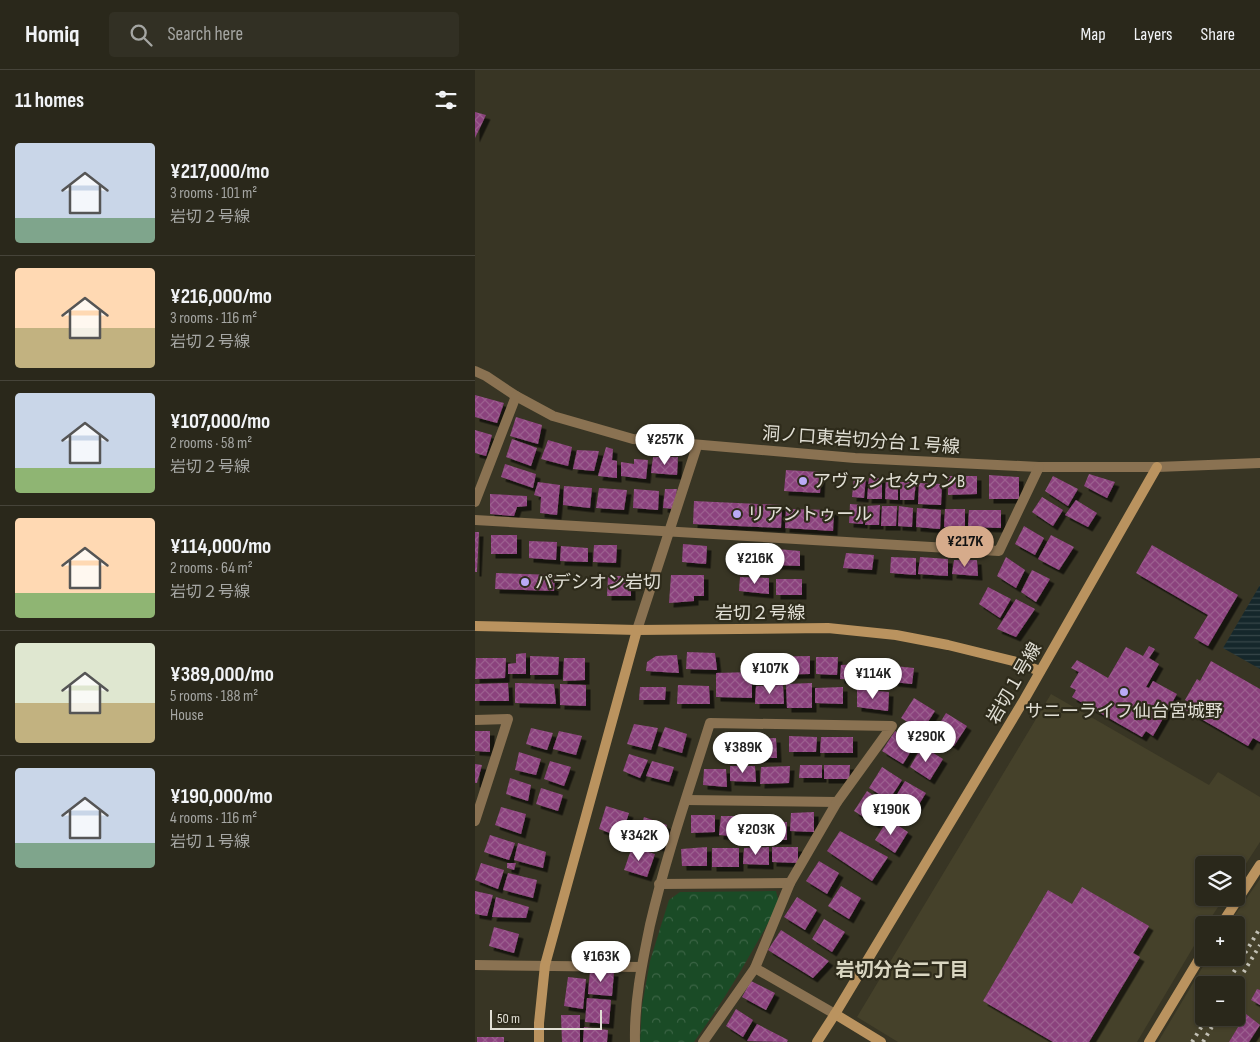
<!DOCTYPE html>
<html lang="en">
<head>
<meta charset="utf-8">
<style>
	:root { --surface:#2a281b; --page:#323024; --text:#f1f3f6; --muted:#a5a6a3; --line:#46443a; --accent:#d6ab8b }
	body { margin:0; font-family:"Sofia Sans Condensed","Noto Sans JP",sans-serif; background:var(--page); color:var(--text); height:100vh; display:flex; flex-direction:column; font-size:19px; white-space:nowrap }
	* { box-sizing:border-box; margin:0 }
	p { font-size:16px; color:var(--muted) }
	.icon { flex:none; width:28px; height:28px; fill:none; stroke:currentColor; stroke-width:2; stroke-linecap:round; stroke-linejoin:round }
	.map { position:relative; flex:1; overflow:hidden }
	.drawer { display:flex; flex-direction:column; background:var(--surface); width:475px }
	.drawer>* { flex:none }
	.buttons { position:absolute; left:720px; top:786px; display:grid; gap:10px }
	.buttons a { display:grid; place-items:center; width:50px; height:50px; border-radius:5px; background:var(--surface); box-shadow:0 1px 4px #0004,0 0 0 1px var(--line); font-size:25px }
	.scale { position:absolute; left:15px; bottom:12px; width:112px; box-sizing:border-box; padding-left:5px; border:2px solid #e1dfd5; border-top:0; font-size:14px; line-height:18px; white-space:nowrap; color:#e1dfd5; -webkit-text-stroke:4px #2e2b1b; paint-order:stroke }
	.price { position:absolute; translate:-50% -42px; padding:0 11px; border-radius:18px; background:#fff; color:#222; font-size:16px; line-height:32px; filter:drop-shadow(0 1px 2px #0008) }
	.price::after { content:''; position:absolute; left:50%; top:30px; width:15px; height:11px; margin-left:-8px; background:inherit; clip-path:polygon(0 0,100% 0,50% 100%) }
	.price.current { background:var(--accent); color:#111 }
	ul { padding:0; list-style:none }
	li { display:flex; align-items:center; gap:15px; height:125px; padding:0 15px }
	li+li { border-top:1px solid var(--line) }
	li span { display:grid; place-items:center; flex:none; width:140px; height:100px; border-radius:5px; color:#555 }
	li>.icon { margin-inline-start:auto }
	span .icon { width:60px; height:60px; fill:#fffc; stroke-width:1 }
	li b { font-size:21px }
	h2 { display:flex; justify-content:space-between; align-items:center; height:60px; padding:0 15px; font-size:21px }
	header { display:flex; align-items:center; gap:30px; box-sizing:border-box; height:70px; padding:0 25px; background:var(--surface); border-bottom:1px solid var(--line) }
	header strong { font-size:24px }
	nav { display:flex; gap:28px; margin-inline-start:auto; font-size:18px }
	.search { width:350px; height:45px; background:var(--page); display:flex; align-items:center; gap:12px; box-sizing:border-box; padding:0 18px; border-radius:5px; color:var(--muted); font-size:19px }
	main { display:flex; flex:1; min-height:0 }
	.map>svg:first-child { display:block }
	.built { fill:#45412a; fill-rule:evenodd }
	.park { fill:url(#park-crowns) }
	.water { fill:url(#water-rules) }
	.building { fill:url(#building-cross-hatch); filter:url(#shadow) }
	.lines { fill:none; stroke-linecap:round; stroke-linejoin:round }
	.street { stroke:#8a7252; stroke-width:10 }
	.secondary { stroke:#ba935f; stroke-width:10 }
	.rail { stroke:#c2c0b5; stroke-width:4; stroke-dasharray:2.5 5; stroke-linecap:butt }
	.poi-dot { fill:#baaaf6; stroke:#2e2b1b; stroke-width:2 }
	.labels { text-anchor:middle; stroke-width:4.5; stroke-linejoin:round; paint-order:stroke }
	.street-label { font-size:18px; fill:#e1dfd5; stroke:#2e2b1b }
	.poi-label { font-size:18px; fill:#e1dfd5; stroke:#2e2b1b; text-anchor:start }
	.neighbourhood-label { font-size:19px; font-weight:bold; fill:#d9d6c1; stroke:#2e2b1b }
</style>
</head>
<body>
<header>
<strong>Homiq</strong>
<div class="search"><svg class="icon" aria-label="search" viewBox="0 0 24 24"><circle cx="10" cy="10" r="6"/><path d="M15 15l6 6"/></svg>Search here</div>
<nav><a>Map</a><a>Layers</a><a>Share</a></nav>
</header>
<main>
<section class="drawer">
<h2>11 homes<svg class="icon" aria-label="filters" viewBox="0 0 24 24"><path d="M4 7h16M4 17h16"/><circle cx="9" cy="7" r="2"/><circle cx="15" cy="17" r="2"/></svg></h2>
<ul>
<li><span style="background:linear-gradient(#c9d6e8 75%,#7fa58c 0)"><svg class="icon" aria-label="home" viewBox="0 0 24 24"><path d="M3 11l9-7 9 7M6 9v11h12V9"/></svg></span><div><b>¥217,000/mo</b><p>3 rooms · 101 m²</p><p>岩切２号線</p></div></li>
<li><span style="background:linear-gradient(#ffd9b3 60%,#c2b280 0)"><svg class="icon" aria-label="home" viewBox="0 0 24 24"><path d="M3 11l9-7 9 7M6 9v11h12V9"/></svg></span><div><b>¥216,000/mo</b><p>3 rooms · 116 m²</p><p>岩切２号線</p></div></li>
<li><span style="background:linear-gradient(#c9d6e8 75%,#8fb573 0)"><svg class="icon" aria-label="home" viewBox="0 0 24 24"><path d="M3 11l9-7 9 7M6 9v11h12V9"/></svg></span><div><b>¥107,000/mo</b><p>2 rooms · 58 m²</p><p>岩切２号線</p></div></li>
<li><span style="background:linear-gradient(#ffd9b3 75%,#8fb573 0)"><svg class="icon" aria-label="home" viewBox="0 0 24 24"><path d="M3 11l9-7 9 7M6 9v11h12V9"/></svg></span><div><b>¥114,000/mo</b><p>2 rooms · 64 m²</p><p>岩切２号線</p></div></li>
<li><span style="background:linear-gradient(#dfe7d0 60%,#c2b280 0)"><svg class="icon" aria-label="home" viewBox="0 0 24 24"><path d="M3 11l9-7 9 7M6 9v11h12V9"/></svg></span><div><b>¥389,000/mo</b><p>5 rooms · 188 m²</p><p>House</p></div></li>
<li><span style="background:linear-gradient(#c9d6e8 75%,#7fa58c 0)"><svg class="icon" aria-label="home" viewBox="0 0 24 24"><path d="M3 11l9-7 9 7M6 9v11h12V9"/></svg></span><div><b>¥190,000/mo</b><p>4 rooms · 116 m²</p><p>岩切１号線</p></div></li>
</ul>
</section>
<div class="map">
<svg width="785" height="972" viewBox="0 0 785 972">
	<defs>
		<pattern id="park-crowns" width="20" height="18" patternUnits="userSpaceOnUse" patternTransform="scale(1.25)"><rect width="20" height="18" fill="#1a4b26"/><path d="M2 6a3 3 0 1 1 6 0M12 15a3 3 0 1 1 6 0" fill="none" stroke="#3b6445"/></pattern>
		<pattern id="water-rules" width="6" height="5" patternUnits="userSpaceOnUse" patternTransform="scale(1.25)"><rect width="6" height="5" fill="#15272b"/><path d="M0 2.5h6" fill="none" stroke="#374649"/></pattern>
		<pattern id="building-cross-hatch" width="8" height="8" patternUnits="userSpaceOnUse" patternTransform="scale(1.25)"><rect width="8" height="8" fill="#8b437d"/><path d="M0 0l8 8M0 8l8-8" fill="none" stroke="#9b5e8f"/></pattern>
		<filter id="shadow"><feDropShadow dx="4.5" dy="4.5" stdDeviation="0" flood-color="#0009"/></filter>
	</defs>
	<rect width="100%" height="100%" fill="#383524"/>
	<!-- built -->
	<g class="built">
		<polygon points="576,624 734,715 743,702 785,727 785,772 761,809 761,795 729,795 729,828 749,828 731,855 729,855 729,859 662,972 423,972 382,947"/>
		<path d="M 785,809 L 785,972 L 683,972 L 733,888 L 761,888 L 761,855 L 753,855 ZM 729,915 L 761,915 L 761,948 L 729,948 Z"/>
	</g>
	<!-- park -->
	<path class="park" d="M 301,821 L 304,833 C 278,881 251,928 219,972 L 165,972 L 167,936 L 175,891 L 194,830 L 205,822 Z"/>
	<!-- water -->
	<polygon class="water" points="785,515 785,599 748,578"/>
	<!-- building -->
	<g class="building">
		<polygon points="0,42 11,45 0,68"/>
		<polygon points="0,325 29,333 22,353 0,347"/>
		<polygon points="41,347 67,355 63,374 35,366"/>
		<polygon points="0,360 17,365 11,386 0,383"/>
		<polygon points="37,369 62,378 56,396 31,387"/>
		<polygon points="73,370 97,377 93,396 66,389"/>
		<polygon points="131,377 138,379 137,390 142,391 142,408 123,406"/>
		<polygon points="102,380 124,381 119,401 98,399"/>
		<polygon points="178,387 203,387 202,405 176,403"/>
		<polygon points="159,389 173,390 171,409 146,406 146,392 159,394"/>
		<polygon points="30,394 61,404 58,418 26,407"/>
		<polygon points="311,400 346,402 345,423 309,421"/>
		<polygon points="614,404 640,412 632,428 609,416"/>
		<polygon points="514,405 544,407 544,429 514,429"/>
		<polygon points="473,406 502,406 502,424 473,425"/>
		<polygon points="578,406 603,419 593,436 570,421"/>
		<polygon points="379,407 391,407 389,428 377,427"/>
		<polygon points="394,408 407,408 407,429 392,429"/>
		<polygon points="411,409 423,409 423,430 410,429"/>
		<polygon points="63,412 85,415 82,445 65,443 66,427 59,425"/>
		<polygon points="425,412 441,412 439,430 425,430"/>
		<polygon points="444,413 467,414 466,435 443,434"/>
		<polygon points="89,416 117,418 115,438 88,435"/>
		<polygon points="124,418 152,420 149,440 121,438"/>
		<polygon points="159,419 184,421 183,440 158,438"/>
		<polygon points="190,419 202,419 199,439 188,438"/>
		<polygon points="15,424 52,426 52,436 42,437 39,446 15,444"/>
		<polygon points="567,427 588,440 578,456 557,442"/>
		<polygon points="601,430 622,443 613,457 590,445"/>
		<polygon points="219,431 307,435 306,458 218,454"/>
		<polygon points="375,434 389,435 388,454 374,453"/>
		<polygon points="405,435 404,455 390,455 392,436"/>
		<polygon points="407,436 422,436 421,456 406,456"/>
		<polygon points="424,436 438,438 437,457 423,456"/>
		<polygon points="442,438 466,440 465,459 441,457"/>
		<polygon points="311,439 359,440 358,461 310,458"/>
		<polygon points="470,439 490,439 490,458 469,457"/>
		<polygon points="494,440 526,440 526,458 493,457"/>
		<polygon points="549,456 569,468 560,485 540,474"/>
		<polygon points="0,462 4,462 2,502 0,502"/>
		<rect x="16" y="465" width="26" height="19"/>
		<polygon points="576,465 599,477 584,500 563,489"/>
		<polygon points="54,471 82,472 81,490 54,488"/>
		<polygon points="208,474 232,476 231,494 207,492"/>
		<polygon points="119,475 142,475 141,493 118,492"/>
		<polygon points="677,475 763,525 733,576 719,568 733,545 661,503"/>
		<polygon points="86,476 113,478 113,492 85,491"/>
		<polygon points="302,479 325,481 325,496 299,495"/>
		<polygon points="270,480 293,481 293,498 268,496"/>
		<polygon points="371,483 399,485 397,500 368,498"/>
		<polygon points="416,487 441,488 441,505 415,503"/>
		<polygon points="445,487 473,489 473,506 443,504"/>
		<polygon points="531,487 550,500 541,518 522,506"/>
		<polygon points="479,490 502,490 503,506 477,504"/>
		<polygon points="557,500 575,509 561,532 546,522"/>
		<polygon points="21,503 80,505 79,521 20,519"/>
		<polygon points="196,505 229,505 229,526 219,526 219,531 194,533"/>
		<polygon points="133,506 156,506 156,526 132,526"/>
		<polygon points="265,507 294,508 294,524 264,521"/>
		<rect x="301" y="509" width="26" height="16"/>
		<polygon points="513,517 536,529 525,548 504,534"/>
		<polygon points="541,529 560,539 541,567 522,559"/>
		<polygon points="674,576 680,579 674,588 684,594 671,617 674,618 678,611 702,624 678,666 671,661 667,667 597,627 601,620 595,617 604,602 596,598 602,590 633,608 651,577 668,586"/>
		<polygon points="212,582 240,583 242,600 211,599"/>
		<polygon points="51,583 51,604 33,604 33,594 41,593 41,584"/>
		<polygon points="202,585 204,603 171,601 172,592 181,586"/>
		<polygon points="55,586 84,587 83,605 55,605"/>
		<polygon points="335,586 335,604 282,605 281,587"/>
		<polygon points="341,587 363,587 362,605 341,604"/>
		<polygon points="1,588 31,588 30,608 0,609"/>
		<polygon points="89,588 110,588 110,610 88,611"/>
		<polygon points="736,591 785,619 785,672 778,668 773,676 709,639 714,632 710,630 722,609 725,611"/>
		<polygon points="387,594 388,610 365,609 366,595"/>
		<polygon points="390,596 413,596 412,611 391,610"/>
		<polygon points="420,596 439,598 437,614 418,612"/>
		<polygon points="277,602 277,628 241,627 241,603"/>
		<polygon points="33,613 34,631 0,631 0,614"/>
		<polygon points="40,613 79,614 81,634 40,633"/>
		<polygon points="337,613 337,638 312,638 311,614"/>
		<polygon points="85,614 111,615 111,636 85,635"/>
		<polygon points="203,615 234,616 235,634 202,634"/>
		<polygon points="308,615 309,634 280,634 281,616"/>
		<polygon points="165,617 191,617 190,630 164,630"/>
		<polygon points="368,617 368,634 340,633 340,618"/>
		<polygon points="382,619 414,622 413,641 382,637"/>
		<polygon points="439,628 460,641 447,661 426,648"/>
		<polygon points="471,643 492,656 479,676 458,664"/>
		<polygon points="159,654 183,658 176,680 152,674"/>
		<polygon points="190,657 212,664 207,683 183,676"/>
		<polygon points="56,658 78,663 72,680 51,674"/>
		<polygon points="0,661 15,661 15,682 0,681"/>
		<polygon points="84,661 107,666 101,685 78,679"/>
		<polygon points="420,661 441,673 428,694 407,681"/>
		<polygon points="262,664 262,680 243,681 244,665"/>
		<polygon points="314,666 342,667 341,682 314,682"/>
		<polygon points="346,667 378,667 378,683 345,683"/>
		<polygon points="301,668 302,688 265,688 265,669"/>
		<polygon points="447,676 468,689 455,710 435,697"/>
		<polygon points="44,682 66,689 61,705 40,700"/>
		<polygon points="154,684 173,690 165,708 148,701"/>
		<polygon points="75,691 96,697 89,716 69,709"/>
		<polygon points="177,691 199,697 194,712 171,706"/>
		<polygon points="0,694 7,695 2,713 0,713"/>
		<polygon points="325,695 347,695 347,708 324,708"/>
		<polygon points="349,695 375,695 374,709 349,709"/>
		<polygon points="255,696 280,696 281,712 255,711"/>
		<polygon points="315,696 314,713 285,714 286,697"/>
		<polygon points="407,697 427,710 414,730 394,718"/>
		<polygon points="229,699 251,699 252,717 228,715"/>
		<polygon points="35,708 56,715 53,731 31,724"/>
		<polygon points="430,711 451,723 438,744 418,731"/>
		<polygon points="66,718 88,725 83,741 61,734"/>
		<polygon points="392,721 412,734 400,754 379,741"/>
		<polygon points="131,736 154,743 146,767 124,759"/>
		<polygon points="26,737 51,744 46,764 20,755"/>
		<polygon points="339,742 339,762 315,761 316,743"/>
		<polygon points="216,745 240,745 240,762 216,763"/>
		<polygon points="246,746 269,746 269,767 244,765"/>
		<polygon points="169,747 192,755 185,777 162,770"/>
		<polygon points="413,749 433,762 420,783 400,770"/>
		<polygon points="312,752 312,770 274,770 274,753"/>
		<polygon points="365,761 413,787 397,811 352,781"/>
		<polygon points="15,765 40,773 34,790 9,782"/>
		<polygon points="43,773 71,782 68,798 39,790"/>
		<polygon points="157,777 180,784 172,807 149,800"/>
		<polygon points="232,777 232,796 207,796 206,779"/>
		<polygon points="294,777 294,795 268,794 269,778"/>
		<polygon points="297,777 323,777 323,793 297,792"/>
		<rect x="237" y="778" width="27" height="19"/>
		<polygon points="344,791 364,803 352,824 331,811"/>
		<polygon points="6,793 29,800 23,819 0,810"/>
		<polygon points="32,793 41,793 39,800 32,798"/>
		<polygon points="33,803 62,810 58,828 28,820"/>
		<polygon points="366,816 386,828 374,849 353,836"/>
		<polygon points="607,817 674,856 658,883 665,887 614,972 578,972 508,931 573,820 597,834"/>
		<polygon points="0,821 18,825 12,846 0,844"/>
		<polygon points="21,827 54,837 51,848 17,847"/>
		<polygon points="322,827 342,840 330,860 309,847"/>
		<polygon points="349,849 370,862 357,882 337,869"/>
		<polygon points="19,857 44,864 39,883 14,876"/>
		<polygon points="306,860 354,891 338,908 293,880"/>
		<polygon points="115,900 139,902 137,926 113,924"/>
		<polygon points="93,907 111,909 108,939 89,936"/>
		<polygon points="276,911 300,923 291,940 267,927"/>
		<polygon points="782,919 785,920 785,935 776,930"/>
		<polygon points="112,928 136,930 134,954 110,952"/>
		<polygon points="261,939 278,950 268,967 251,956"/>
		<polygon points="771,944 785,955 774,972 754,972"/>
		<polygon points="86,945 105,945 105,972 87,972"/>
		<polygon points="282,954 313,970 312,972 272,971"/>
		<polygon points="109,957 133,960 132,972 108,972"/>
		<rect x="2" y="967" width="27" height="5"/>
	</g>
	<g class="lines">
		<!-- street -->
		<g class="street">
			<polyline points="0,301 11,306 41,326 78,346 158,369 380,388 564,397 682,397 785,393"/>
			<polyline points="0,432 41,326"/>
			<polyline points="0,450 524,481 564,397"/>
			<polyline points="162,560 222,376"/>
			<polyline points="0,650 33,649 0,751"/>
			<polyline points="211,730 362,732"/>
			<polyline points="184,814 315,813"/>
			<polyline points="0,895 166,897"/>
			<polyline points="280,898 360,944"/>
			<path d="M 160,972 C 159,932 167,894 175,855 C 191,786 214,720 235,653 L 417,656 L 362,732 L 315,813 L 280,898 L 228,972"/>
		</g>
		<!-- secondary -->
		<g class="secondary">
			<polyline points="0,556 162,560 353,558 421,565 473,575 538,591 565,601"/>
			<polyline points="746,855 785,795"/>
			<polyline points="360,944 406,972"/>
			<polyline points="64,972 64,953 70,895 162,560"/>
			<polyline points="342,972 360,944 549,630 682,397"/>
			<polyline points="674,972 729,881"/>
		</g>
		<!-- rail -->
		<g class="rail">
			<polyline points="751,915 785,858"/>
			<polyline points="761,915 785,875"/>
			<polyline points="717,972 732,948"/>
			<polyline points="728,972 742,948"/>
		</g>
	</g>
	<!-- markers -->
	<g class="poi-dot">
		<circle cx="328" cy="411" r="5"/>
		<circle cx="262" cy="444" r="5"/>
		<circle cx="50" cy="512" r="5"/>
		<circle cx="649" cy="622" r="5"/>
	</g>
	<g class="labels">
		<!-- street labels -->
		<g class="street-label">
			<text transform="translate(386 370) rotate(4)" y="6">洞ノ口東岩切分台１号線</text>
			<text x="285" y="549">岩切２号線</text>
			<text transform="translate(539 613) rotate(-60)" y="6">岩切１号線</text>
		</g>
		<!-- poi labels -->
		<g class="poi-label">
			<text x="338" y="417">アヴァンセタウンB</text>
			<text x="272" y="450">リアントゥール</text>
			<text x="60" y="518">パデシオン岩切</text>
			<text x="649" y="647" text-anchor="middle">サニーライフ仙台宮城野</text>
		</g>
		<!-- neighbourhood labels -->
		<g class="neighbourhood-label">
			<text x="427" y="906">岩切分台二丁目</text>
		</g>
	</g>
</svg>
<div class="buttons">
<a><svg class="icon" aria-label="layers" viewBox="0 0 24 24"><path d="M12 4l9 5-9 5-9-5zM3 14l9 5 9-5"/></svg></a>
<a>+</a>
<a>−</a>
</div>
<div class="scale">50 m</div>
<b class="price" style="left:190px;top:396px">¥257K</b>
<b class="price current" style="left:490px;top:498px">¥217K</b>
<b class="price" style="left:280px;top:515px">¥216K</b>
<b class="price" style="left:295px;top:625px">¥107K</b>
<b class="price" style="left:398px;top:630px">¥114K</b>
<b class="price" style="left:451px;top:693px">¥290K</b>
<b class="price" style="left:268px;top:704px">¥389K</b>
<b class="price" style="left:416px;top:766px">¥190K</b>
<b class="price" style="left:281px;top:786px">¥203K</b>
<b class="price" style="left:164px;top:792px">¥342K</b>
<b class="price" style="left:126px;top:913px">¥163K</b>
</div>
</main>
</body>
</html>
